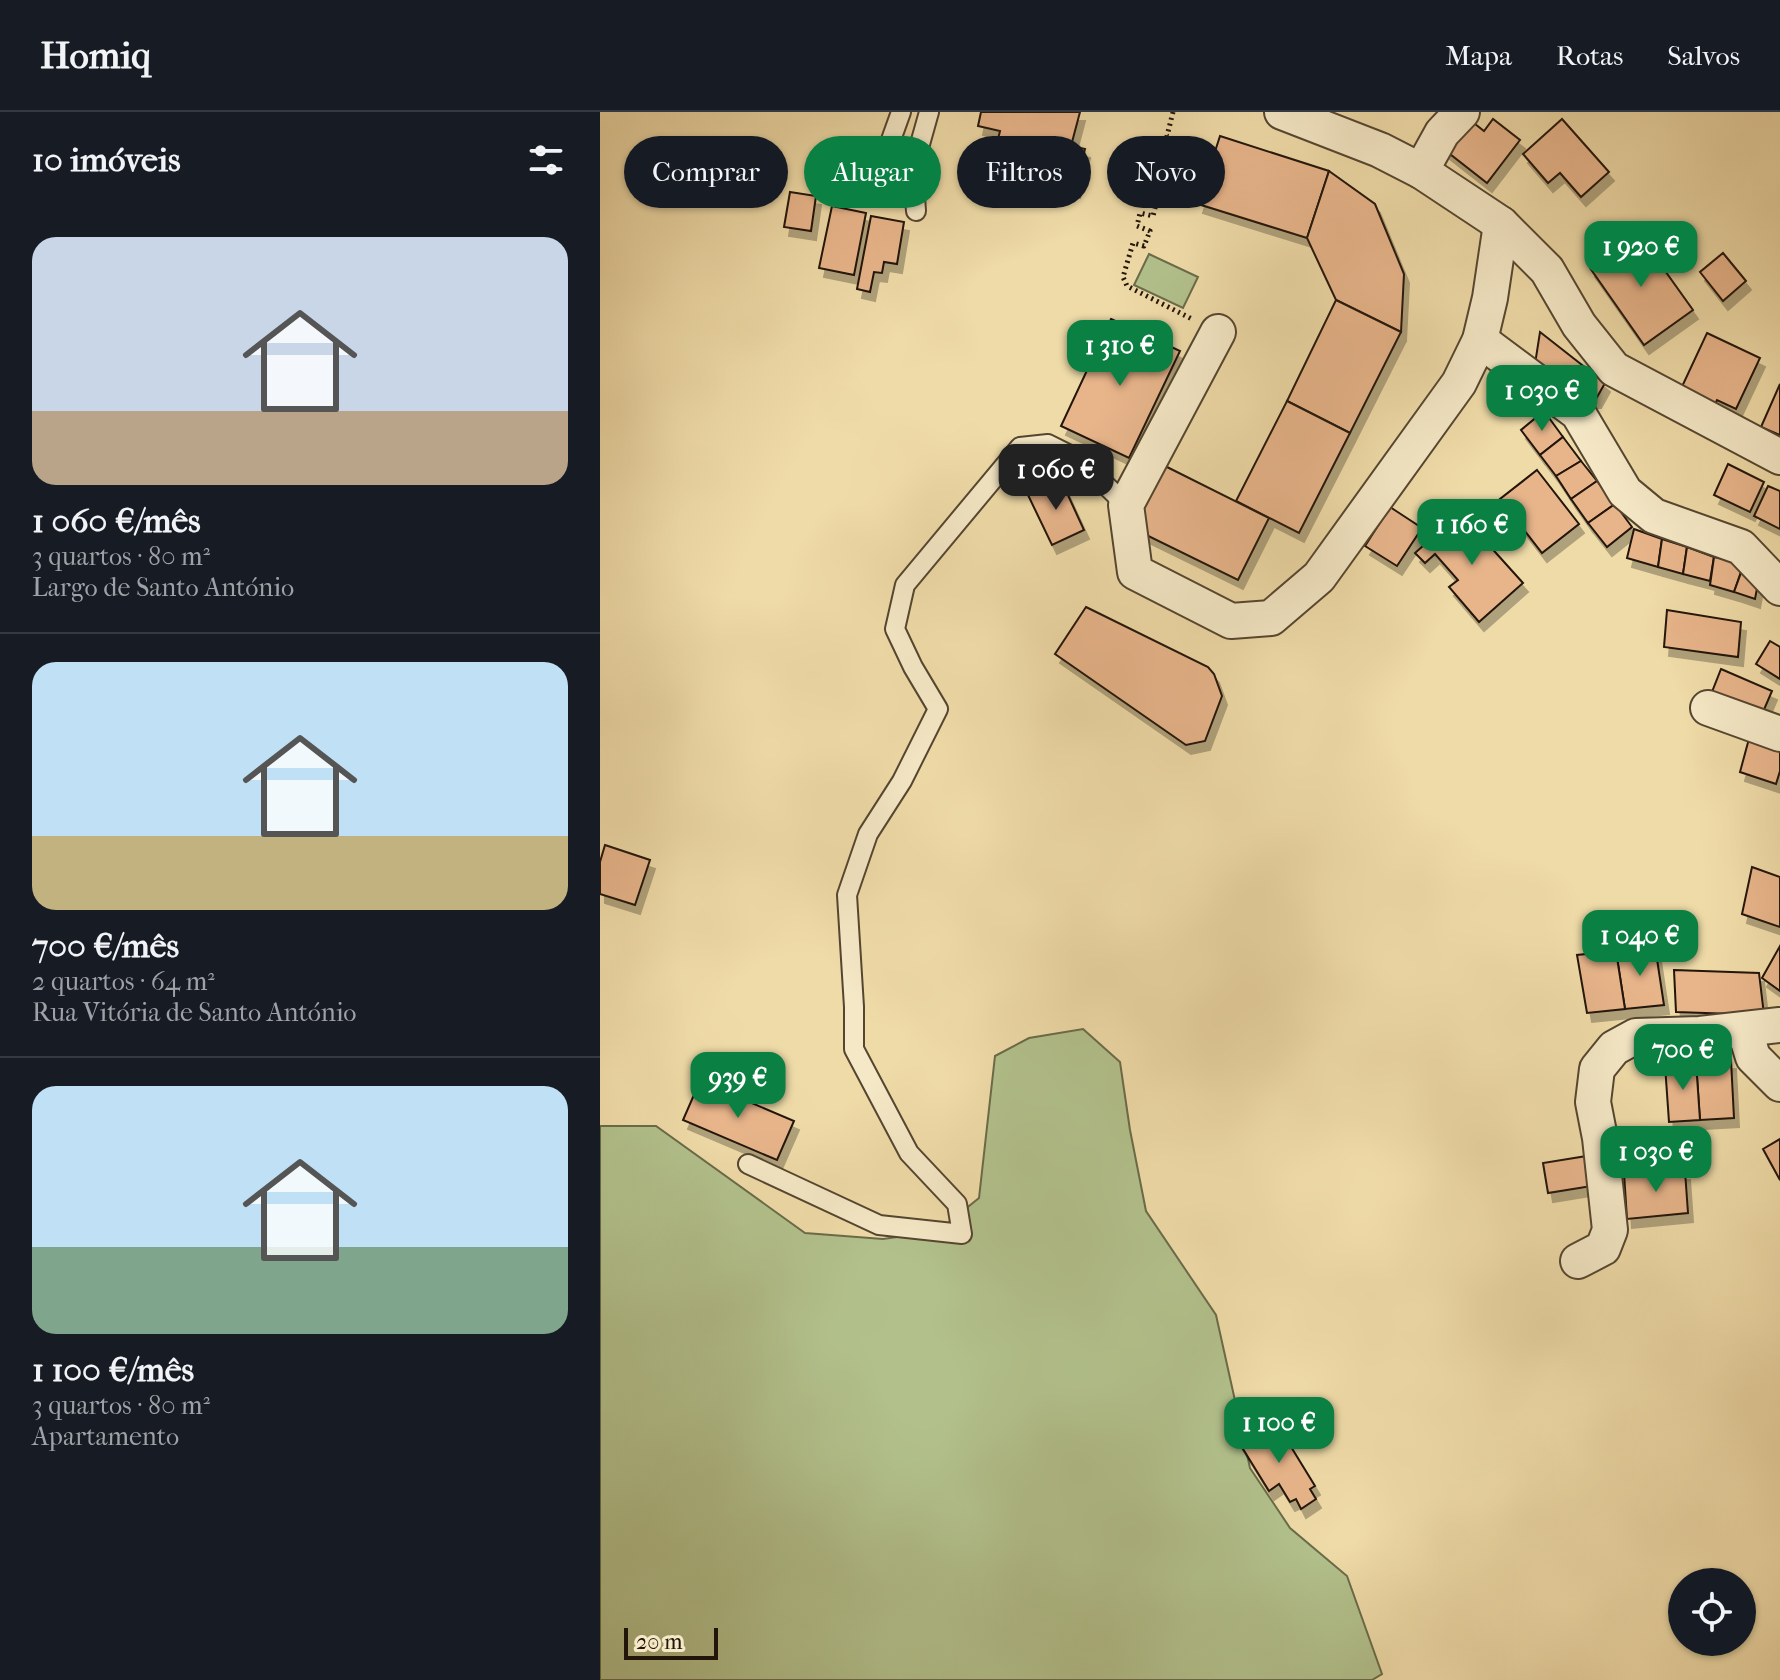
<!DOCTYPE html>
<html lang="pt">
<head>
<meta charset="utf-8">
<style>
	:root { --surface:#171b24; --page:#20242c; --text:#f1f3f6; --muted:#9ea1a6; --line:#363941; --accent:#0b8043 }
	body { margin:0; font-family:"IM FELL French Canon",serif; background:var(--page); color:var(--text); height:100vh; display:flex; flex-direction:column; font-size:30px; white-space:nowrap }
	* { box-sizing:border-box; margin:0 }
	p { font-size:26px; color:var(--muted) }
	.icon { flex:none; width:44px; height:44px; fill:none; stroke:currentColor; stroke-width:2; stroke-linecap:round; stroke-linejoin:round }
	.map { position:relative; flex:1; overflow:hidden }
	.details { display:flex; flex-direction:column; background:var(--surface); width:600px }
	.details>* { flex:none }
	.hud { position:absolute; left:24px; top:24px; width:760px; height:72px; display:flex; gap:16px }
	.buttons { position:absolute; left:1068px; top:1456px; display:grid; gap:16px }
	.buttons a { display:grid; place-items:center; width:88px; height:88px; border-radius:50%; background:var(--surface); box-shadow:0 2px 6px #0004; font-size:40px }
	.scale { position:absolute; left:24px; bottom:20px; width:94px; box-sizing:border-box; padding-left:8px; border:4px solid #221509; border-top:0; font-size:22px; line-height:28px; white-space:nowrap; color:#221509; -webkit-text-stroke:6px #f5e8c6; paint-order:stroke }
	.price { position:absolute; translate:-50% -68px; padding:0 18px; border-radius:16px; background:var(--accent); color:#fff; font-size:26px; line-height:52px; filter:drop-shadow(0 2px 4px #0008) }
	.price::after { content:''; position:absolute; left:50%; top:48px; width:24px; height:18px; margin-left:-12px; background:inherit; clip-path:polygon(0 0,100% 0,50% 100%) }
	.price.current { background:#222; color:#fff }
	ul { padding:0; list-style:none }
	li { display:grid; align-content:center; gap:16px; height:424px; padding:0 32px }
	li+li { border-top:2px solid var(--line) }
	li span { display:grid; place-items:center; height:248px; border-radius:24px; color:#555 }
	li>.icon { margin-inline-start:auto }
	span .icon { width:144px; height:144px; fill:#fffc; stroke-width:1 }
	li b { font-size:34px }
	h2 { display:flex; justify-content:space-between; align-items:center; height:96px; padding:0 32px; font-size:34px }
	.pill { padding:0 28px; border-radius:36px; background:var(--surface); box-shadow:0 2px 6px #0004; font-size:28px; line-height:72px }
	.pill.current { background:var(--accent); color:#fff }
	header { display:flex; align-items:center; gap:48px; box-sizing:border-box; height:112px; padding:0 40px; background:var(--surface); border-bottom:2px solid var(--line) }
	header strong { font-size:38px }
	nav { display:flex; gap:44px; margin-inline-start:auto; font-size:28px }
	main { display:flex; flex:1; min-height:0 }
	.map>svg:first-child { display:block }
	.green { fill:#b2c18c; stroke:#6a6b4a; stroke-width:2 }
	.building { fill:#e8b58b; stroke:#221509; stroke-width:2; filter:url(#shadow) }
	.lines { fill:none; stroke-linecap:round; stroke-linejoin:round }
	.service-casing { stroke:#554631; stroke-width:22 }
	.minor-casing { stroke:#554631; stroke-width:38 }
	.path { stroke:#221509; stroke-width:5; stroke-dasharray:2 4; stroke-linecap:butt }
	.service { stroke:#f5e8c6; stroke-width:18 }
	.minor { stroke:#f5e8c6; stroke-width:34 }
</style>
</head>
<body>
<header>
<strong>Homiq</strong>
<nav><a>Mapa</a><a>Rotas</a><a>Salvos</a></nav>
</header>
<main>
<section class="details">
<h2>10 imóveis<svg class="icon" aria-label="filters" viewBox="0 0 24 24"><path d="M4 7h16M4 17h16"/><circle cx="9" cy="7" r="2"/><circle cx="15" cy="17" r="2"/></svg></h2>
<ul>
<li><span style="background:linear-gradient(#c9d6e8 70%,#b9a48a 0)"><svg class="icon" aria-label="home" viewBox="0 0 24 24"><path d="M3 11l9-7 9 7M6 9v11h12V9"/></svg></span><div><b>1 060 €/mês</b><p>3 quartos · 80 m²</p><p>Largo de Santo António</p></div></li>
<li><span style="background:linear-gradient(#bfe0f5 70%,#c2b280 0)"><svg class="icon" aria-label="home" viewBox="0 0 24 24"><path d="M3 11l9-7 9 7M6 9v11h12V9"/></svg></span><div><b>700 €/mês</b><p>2 quartos · 64 m²</p><p>Rua Vitória de Santo António</p></div></li>
<li><span style="background:linear-gradient(#bfe0f5 65%,#7fa58c 0)"><svg class="icon" aria-label="home" viewBox="0 0 24 24"><path d="M3 11l9-7 9 7M6 9v11h12V9"/></svg></span><div><b>1 100 €/mês</b><p>3 quartos · 80 m²</p><p>Apartamento</p></div></li>
</ul>
</section>
<div class="map">
<svg width="1180" height="1568" viewBox="0 0 1180 1568">
	<defs>
		<filter id="shadow"><feDropShadow dx="5" dy="9" stdDeviation="0" flood-color="#0004"/></filter>
	</defs>
	<rect width="100%" height="100%" fill="#efdba8"/>
	<filter id="stains"><feTurbulence type="fractalNoise" baseFrequency=".0025" numOctaves="4"/><feColorMatrix values="0 0 0 0 .2 0 0 0 0 .09 0 0 0 0 .02 0 0 0 .5 -.17"/></filter>
	<radialGradient id="worn" r=".72"><stop offset=".6" stop-color="#630" stop-opacity="0"/><stop offset="1" stop-color="#630" stop-opacity=".3"/></radialGradient>
	<!-- green -->
	<g class="green">
		<polygon points="549,142 598,165 583,196 534,173"/>
		<polygon points="483,917 520,950 530,1018 546,1099 616,1203 650,1356 690,1416 747,1464 782,1562 772,1568 0,1568 0,1014 56,1014 205,1121 283,1127 338,1119 379,1086 395,944 429,926"/>
	</g>
	<!-- building -->
	<g class="building">
		<polygon points="381,0 480,0 471,34 485,37 475,77 391,56 400,19 378,14"/>
		<polygon points="865,4 884,19 893,7 920,28 887,71 841,35"/>
		<polygon points="962,7 1009,60 981,85 960,61 948,71 923,42"/>
		<polygon points="620,24 729,59 707,126 598,92"/>
		<polygon points="729,59 775,92 804,162 801,220 736,188 707,126"/>
		<polygon points="190,80 216,84 211,119 184,115"/>
		<polygon points="232,94 266,101 254,163 219,156"/>
		<polygon points="271,104 304,110 297,152 284,150 282,161 274,160 270,180 257,177"/>
		<polygon points="1038,121 1093,198 1044,233 990,156"/>
		<polygon points="1123,141 1146,169 1123,189 1100,160"/>
		<polygon points="736,188 801,220 750,321 687,289"/>
		<polygon points="511,207 580,239 529,346 461,314"/>
		<polygon points="940,220 1005,271 996,287 978,287 935,252"/>
		<polygon points="1107,221 1160,246 1136,297 1117,288 1113,297 1079,281"/>
		<polygon points="1180,272 1180,323 1161,315"/>
		<polygon points="687,289 750,321 699,421 636,389"/>
		<polygon points="944,299 963,325 940,343 921,318"/>
		<polygon points="963,325 981,349 956,364 940,343"/>
		<polygon points="981,349 997,369 971,387 956,364"/>
		<polygon points="1128,352 1164,370 1150,400 1114,383"/>
		<polygon points="565,354 669,406 638,468 534,417"/>
		<polygon points="937,358 979,412 942,441 900,387"/>
		<polygon points="461,368 484,418 452,433 428,383"/>
		<polygon points="997,369 1015,392 988,411 971,387"/>
		<polygon points="1168,374 1180,379 1180,417 1154,404"/>
		<polygon points="1015,392 1032,415 1007,435 988,411"/>
		<polygon points="790,395 822,416 797,454 765,434"/>
		<polygon points="860,401 923,471 879,510 849,475 858,468 835,442 825,451 815,441"/>
		<polygon points="1034,417 1062,427 1058,455 1027,446"/>
		<polygon points="1062,427 1087,435 1083,462 1058,455"/>
		<polygon points="1087,435 1114,445 1110,469 1083,462"/>
		<polygon points="1114,445 1144,451 1134,480 1110,473"/>
		<polygon points="1142,458 1159,466 1155,487 1134,480"/>
		<polygon points="486,495 608,555 614,562 622,584 605,629 586,633 455,542"/>
		<polygon points="1067,498 1141,510 1138,545 1064,535"/>
		<polygon points="1170,529 1180,535 1180,567 1156,552"/>
		<polygon points="1121,557 1172,579 1160,607 1110,585"/>
		<polygon points="1150,623 1180,632 1180,659 1176,672 1140,660"/>
		<polygon points="5,733 50,748 35,793 0,782 0,750"/>
		<polygon points="1152,755 1180,765 1180,815 1142,802"/>
		<polygon points="1055,834 1064,893 1025,897 1016,839"/>
		<polygon points="1180,834 1180,879 1162,866"/>
		<polygon points="1016,839 1025,897 987,901 977,843"/>
		<polygon points="1074,858 1159,861 1164,903 1076,900"/>
		<polygon points="1131,948 1134,1006 1100,1008 1096,950"/>
		<polygon points="1096,950 1100,1008 1069,1010 1065,953"/>
		<polygon points="100,969 194,1009 177,1048 83,1008"/>
		<polygon points="1180,1027 1180,1068 1163,1037"/>
		<polygon points="993,1043 998,1073 948,1081 943,1051"/>
		<polygon points="1085,1059 1088,1101 1027,1107 1024,1061"/>
		<polygon points="677,1312 715,1374 710,1377 716,1387 701,1397 696,1387 690,1390 679,1372 669,1379 635,1324 644,1319 650,1329"/>
	</g>
	<g class="lines">
		<defs>
			<g id="service">
				<polyline points="235,72 260,69 287,39 301,0"/>
				<polyline points="316,99 313,57 329,0"/>
				<polyline points="148,1052 279,1113 362,1122 357,1092 309,1041 254,937 254,895 247,783 268,722 302,669 338,597 313,555 295,517 305,473 420,335 448,332 480,348 526,393"/>
			</g>
			<g id="minor">
				<polyline points="682,0 780,38 821,59 901,112 947,158 979,213 1014,257 1180,345"/>
				<polyline points="821,59 842,21 862,0"/>
				<polyline points="618,220 526,393 535,460 631,509 671,506 719,465 859,271 880,228 890,186 901,112"/>
				<polyline points="880,228 978,301 1025,380 1054,404 1141,435 1180,476"/>
				<polyline points="1108,596 1180,622"/>
				<polyline points="1145,919 1153,945 1180,972"/>
				<polyline points="978,1149 1003,1136 1010,1118 1000,1026 993,990 997,957 1014,936 1036,924 1100,922 1180,913"/>
			</g>
		</defs>
		<!-- service casing -->
		<use href="#service" class="service-casing"/>
		<!-- minor casing -->
		<use href="#minor" class="minor-casing"/>
		<!-- path -->
		<polyline class="path" points="573,0 567,24 572,26 556,68 550,67 543,88 556,92 553,104 540,101 537,114 550,119 544,134 533,131 523,165 527,174 592,207"/>
		<!-- service -->
		<use href="#service" class="service"/>
		<!-- minor -->
		<use href="#minor" class="minor"/>
	</g>
	<rect width="100%" height="100%" filter="url(#stains)"/>
	<rect width="100%" height="100%" fill="url(#worn)"/>
</svg>
<div class="buttons">
<a><svg class="icon" aria-label="locate" viewBox="0 0 24 24"><circle cx="12" cy="12" r="6"/><path d="M12 2v4M12 18v4M2 12h4M18 12h4"/></svg></a>
</div>
<div class="scale">20 m</div>
<b class="price" style="left:1041px;top:177px">1 920 €</b>
<b class="price" style="left:520px;top:276px">1 310 €</b>
<b class="price" style="left:942px;top:321px">1 030 €</b>
<b class="price current" style="left:456px;top:400px">1 060 €</b>
<b class="price" style="left:872px;top:455px">1 160 €</b>
<b class="price" style="left:1040px;top:866px">1 040 €</b>
<b class="price" style="left:1083px;top:980px">700 €</b>
<b class="price" style="left:138px;top:1008px">939 €</b>
<b class="price" style="left:1056px;top:1082px">1 030 €</b>
<b class="price" style="left:679px;top:1353px">1 100 €</b>
<div class="hud">
<a class="pill">Comprar</a>
<a class="pill current">Alugar</a>
<a class="pill">Filtros</a>
<a class="pill">Novo</a>
</div>
</div>
</main>
</body>
</html>
